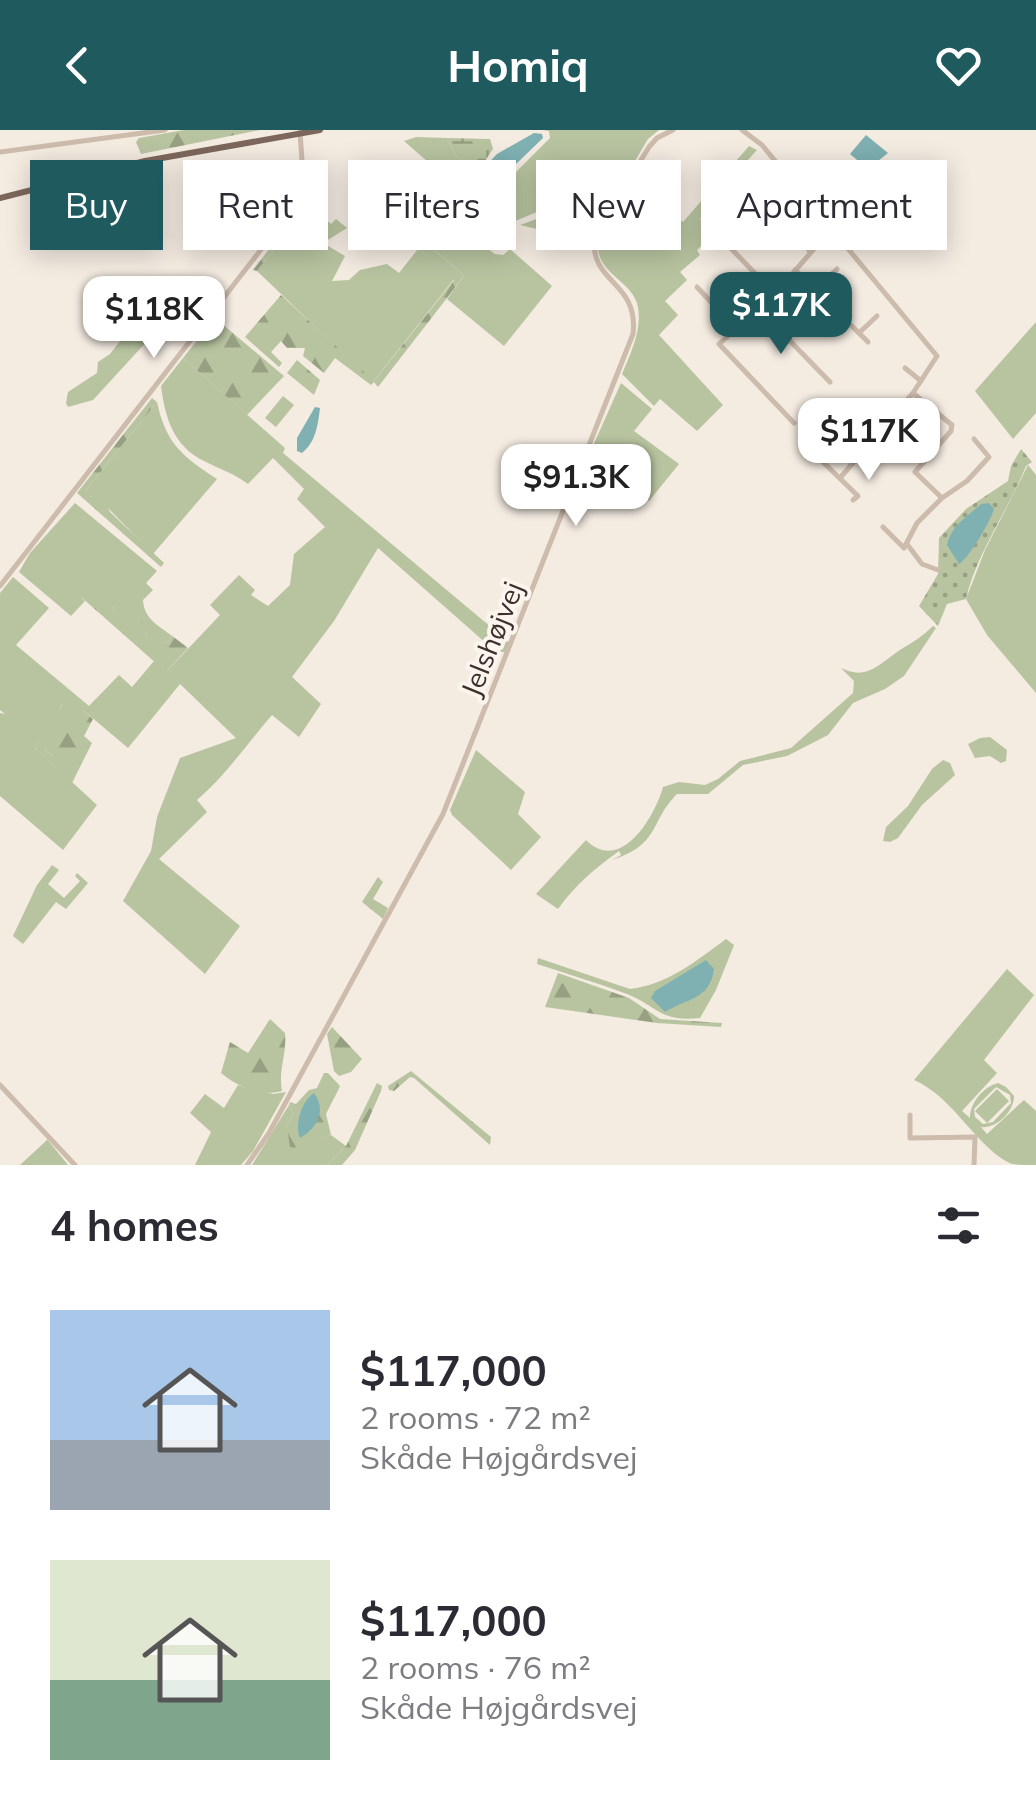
<!DOCTYPE html>
<html lang="en">
<head>
<meta charset="utf-8">
<style>
	:root { --surface:#fff; --page:#f2f2f3; --text:#2b2b33; --muted:#7c7c81; --accent:#1f5a5e }
	body { margin:0; font-family:Mulish,sans-serif; background:var(--page); color:var(--text); height:100vh; display:flex; flex-direction:column; font-size:38px; white-space:nowrap }
	* { box-sizing:border-box; margin:0 }
	p { font-size:32px; color:var(--muted) }
	.icon { flex:none; width:55px; height:55px; fill:none; stroke:currentColor; stroke-width:2; stroke-linecap:round; stroke-linejoin:round }
	.map { position:relative; height:1035px; overflow:hidden }
	.details { display:flex; flex-direction:column; background:var(--surface); flex:1 }
	.details>* { flex:none }
	.hud { position:absolute; left:30px; top:30px; width:978px; height:90px; display:flex; gap:20px }
	.price { position:absolute; translate:-50% -85px; padding:0 22px; border-radius:20px; background:#fff; color:#222; font-size:32px; line-height:65px; filter:drop-shadow(0 2px 5px #0008) }
	.price::after { content:''; position:absolute; left:50%; top:60px; width:30px; height:22px; margin-left:-15px; background:inherit; clip-path:polygon(0 0,100% 0,50% 100%) }
	.price.selected { background:var(--accent); color:#fff }
	ul { padding:0; list-style:none }
	li { display:flex; align-items:center; gap:30px; height:250px; padding:0 50px }
	li span { display:grid; place-items:center; flex:none; width:280px; height:200px; border-radius:0px; color:#555 }
	li>.icon { margin-inline-start:auto }
	span .icon { width:120px; height:120px; fill:#fffc; stroke-width:1 }
	li b { font-size:42px }
	h2 { display:flex; justify-content:space-between; align-items:center; height:120px; padding:0 50px; font-size:42px }
	.tag { padding:0 35px; border-radius:0px; background:var(--surface); box-shadow:0 5px 25px #0003; font-size:35px; line-height:90px }
	.tag.selected { background:var(--accent); color:#fff }
	header { display:flex; justify-content:space-between; align-items:center; height:130px; padding:0 50px; background:var(--accent); color:#fff; font-size:45px; font-weight:700 }
	.map>svg:first-child { display:block }
	.grass { fill:#b8c4a0; fill-rule:evenodd }
	.forest { fill:url(#forest-firs) }
	.wetland { fill:url(#wetland-marsh) }
	.park { fill:url(#park-dots) }
	.water { fill:#7fb0b2 }
	.lines { fill:none; stroke-linecap:round; stroke-linejoin:round }
	.minor { stroke:#cdbbac; stroke-width:5 }
	.major { stroke:#7d675c; stroke-width:6 }
	.labels { text-anchor:middle; stroke-width:8; stroke-linejoin:round; paint-order:stroke }
	.street-label { font-size:28px; fill:#3b302b; stroke:#fbf5ee }
</style>
</head>
<body>
<header><svg class="icon" aria-label="back" viewBox="0 0 24 24"><path d="M15 5l-7 7 7 7"/></svg>Homiq<svg class="icon" aria-label="heart" viewBox="0 0 24 24"><path d="M12 20l-8-8c-3-5 5-10 8-4 3-6 11-1 8 4z"/></svg></header>
<div class="map">
<svg width="1036" height="1035" viewBox="0 0 1036 1035">
	<defs>
		<pattern id="forest-firs" width="22" height="20" patternUnits="userSpaceOnUse" patternTransform="scale(2.5)"><rect width="22" height="20" fill="#b8c4a0"/><path d="M5 1l3.5 6h-7zM16 11l3.5 6h-7z" fill="#97a083"/></pattern>
		<pattern id="wetland-marsh" width="20" height="14" patternUnits="userSpaceOnUse" patternTransform="scale(2.5)"><rect width="20" height="14" fill="#b8c4a0"/><path d="M1 5h8M5 5V1M11 12h8M15 12V8" fill="none" stroke="#97a083"/></pattern>
		<pattern id="park-dots" width="8" height="8" patternUnits="userSpaceOnUse" patternTransform="scale(2.5)"><rect width="8" height="8" fill="#b8c4a0"/><path d="M2 2h.1M6 6h.1" fill="none" stroke="#97a083" stroke-width="1.8" stroke-linecap="round"/></pattern>
	</defs>
	<rect width="100%" height="100%" fill="#f4ebe1"/>
	<!-- grass -->
	<g class="grass">
		<polygon points="543,0 659,0 648,9 620,56 606,53 513,92 509,91 484,74 550,8 549,1"/>
		<polygon points="416,7 447,8 456,26 478,41 460,60 404,11"/>
		<path d="M 749,16 L 757,20 L 716,65 L 719,70 L 700,89 L 711,101 L 707,105 L 709,109 L 697,120 L 700,125 L 680,142 L 687,150 L 665,171 L 678,185 L 659,205 L 723,275 L 697,301 L 660,269 L 654,276 L 622,244 C 631,223 642,200 638,177 C 633,150 596,145 598,113 C 599,92 619,70 630,52 L 683,92 Z"/>
		<polygon points="608,63 613,66 588,110 565,96 554,103 520,95"/>
		<polygon points="310,76 331,94 336,89 347,98 323,113 345,126 332,151 349,150 360,140 387,134 399,143 418,119 454,149 373,252 257,141"/>
		<polygon points="441,84 495,124 503,125 510,119 552,156 504,216 447,169 464,146 421,108"/>
		<polygon points="148,192 153,200 149,209 93,270 68,277 66,273 68,262 97,243 98,232 110,224 134,193"/>
		<polygon points="1036,192 1036,283 1013,309 975,261"/>
		<path d="M 183,228 L 285,318 L 283,323 L 510,513 L 505,522 L 496,522 L 378,418 L 334,491 L 292,547 L 321,574 L 299,607 L 272,585 C 247,614 226,645 197,670 L 207,682 L 159,729 L 240,796 L 205,844 L 123,771 L 151,721 L 157,687 L 180,628 L 236,608 L 180,554 L 128,618 L 83,580 L 52,626 L 45,620 L 62,574 L 35,618 L 97,675 L 63,720 L 0,666 L 0,583 L 5,584 L 0,580 L 0,463 L 13,447 L 49,478 L 16,515 L 89,576 L 119,545 L 132,557 L 154,531 L 167,541 L 220,485 L 210,475 L 239,445 L 255,460 L 251,465 L 268,476 L 290,455 L 294,424 L 325,397 L 297,369 L 304,359 L 273,328 L 248,354 C 234,343 219,339 204,331 C 173,316 165,287 161,256 Z"/>
		<polygon points="621,253 652,279 634,301 679,334 649,371 592,318"/>
		<polygon points="283,266 294,275 276,297 265,288"/>
		<path d="M 157,272 C 166,314 183,327 217,349 L 153,424 L 106,376 L 87,364 L 86,360 Z"/>
		<polygon points="1028,335 1036,345 1036,563 987,505 966,469 985,420"/>
		<path d="M 75,373 L 157,441 L 146,453 L 153,460 L 143,470 C 144,488 157,495 171,505 L 169,512 L 151,516 L 145,505 L 148,499 C 139,487 129,483 114,485 L 113,477 L 81,467 L 85,471 L 71,486 L 19,442 L 30,423 Z"/>
		<path d="M 933,496 L 936,498 L 904,546 L 885,559 L 853,573 L 828,605 L 787,626 L 743,635 L 708,664 L 677,664 C 649,692 661,714 612,730 L 621,725 L 619,721 C 594,739 576,754 558,779 L 536,764 L 586,710 C 621,745 655,686 663,657 L 679,652 L 705,655 L 718,649 L 740,631 L 791,618 L 853,563 L 854,551 L 841,538 C 867,551 879,534 900,520 C 913,512 922,507 933,496 Z"/>
		<polygon points="990,607 1007,620 1006,631 1001,633 990,626 975,628 968,614 980,608"/>
		<polygon points="476,620 525,662 518,684 541,707 511,740 452,685 450,680"/>
		<polygon points="943,630 950,633 955,645 922,675 898,708 890,712 883,711 886,697 908,676 932,639"/>
		<polygon points="52,735 59,740 48,754 64,768 80,751 75,746 77,743 88,753 66,779 56,772 23,814 13,806 37,755"/>
		<path d="M 726,809 L 734,815 L 716,860 L 700,888 C 659,892 659,877 627,864 C 598,853 567,844 537,834 L 538,828 L 630,859 C 667,855 696,831 726,809 Z"/>
		<path d="M 1007,839 L 1034,865 L 984,930 L 997,943 L 962,981 L 970,988 C 970,973 983,957 998,953 L 1006,957 L 1014,966 C 1014,982 996,999 981,997 L 987,1004 L 1024,970 L 1036,981 L 1036,1035 C 1029,1035 1018,1035 1012,1034 C 978,1020 954,967 914,950 ZM 996,957 L 1010,965 L 1011,973 L 993,992 L 983,994 L 975,987 L 974,979 Z"/>
		<polygon points="238,955 273,964 286,962 253,1021 241,1035 195,1035 211,1002 190,983 205,964 224,978"/>
		<polygon points="997,959 1009,971 987,993 975,981"/>
		<polygon points="289,975 293,983 287,997 321,1009 331,1005 346,1016 327,1035 252,1035"/>
		<polygon points="47,1009 68,1035 20,1035 47,1010"/>
	</g>
	<!-- forest -->
	<g class="forest">
		<polygon points="184,0 260,0 141,24 136,12 139,8"/>
		<polygon points="305,72 310,76 257,141 253,140"/>
		<polygon points="424,111 464,146 378,257 374,252 371,255 335,228 324,243 303,226 305,218 287,218 281,211 271,222 282,233 279,237 245,207 281,165 374,251 454,150 418,119"/>
		<polygon points="215,188 284,246 247,285 183,228"/>
		<polygon points="297,230 320,250 314,265 287,243"/>
		<polygon points="152,268 157,272 86,360 91,367 103,366 110,382 164,433 161,437 77,363"/>
		<path d="M 80,466 L 109,466 L 115,484 C 129,483 139,487 149,498 L 145,505 L 151,515 L 169,512 L 171,505 L 188,518 L 166,542 Z"/>
		<polygon points="61,572 59,588 45,620 52,626 77,580 83,580 93,589 84,606 92,613 72,653 35,618"/>
		<polygon points="378,747 383,752 373,769 388,778 383,789 362,772"/>
		<polygon points="558,843 629,868 660,889 722,893 721,897 657,893 545,877"/>
		<path d="M 270,889 L 285,903 C 287,924 278,940 282,961 C 261,967 238,957 221,943 L 230,912 L 248,923 Z"/>
		<polygon points="332,897 362,929 351,942 339,946 334,941 327,904"/>
		<polygon points="411,941 491,1007 490,1015 414,948 410,947 394,961 389,960 388,956"/>
		<polygon points="324,943 328,943 340,956 326,984 331,1005 296,1020 290,1017 287,997 293,983 289,975 290,972 296,974 309,960 317,958"/>
		<polygon points="377,953 382,956 381,961 355,1020 342,1035 327,1035 346,1016"/>
	</g>
	<!-- wetland -->
	<polygon class="wetland" points="447,8 490,9 493,19 478,41 456,26"/>
	<!-- park -->
	<path class="park" d="M 1021,319 L 1032,332 L 1026,336 C 1009,378 975,427 966,469 L 947,474 L 938,496 L 919,476 L 938,444 L 939,408 L 966,379 L 1008,351 L 1011,336 Z"/>
	<!-- water -->
	<g class="water">
		<polygon points="534,3 542,4 543,8 489,60 482,65 475,64 469,58 470,53 497,24"/>
		<polygon points="866,5 888,23 868,39 850,24"/>
		<path d="M 315,277 L 320,278 C 318,294 316,312 302,323 L 297,321 L 297,308 Z"/>
		<path d="M 989,373 L 994,379 C 991,391 968,429 959,434 L 947,415 C 952,394 969,386 981,374 Z"/>
		<path d="M 706,830 L 714,839 C 710,870 687,868 665,882 L 651,868 L 655,861 Z"/>
		<path d="M 314,963 C 327,981 317,998 300,1008 C 294,995 302,970 314,963 Z"/>
	</g>
	<g class="lines">
		<!-- minor -->
		<g class="minor">
			<polyline points="742,0 762,15 937,226 913,263 840,348"/>
			<polyline points="0,22 165,0"/>
			<polyline points="749,59 810,121"/>
			<polyline points="719,106 775,164"/>
			<polyline points="795,140 868,212"/>
			<polyline points="697,157 735,198"/>
			<polyline points="816,159 837,139"/>
			<polyline points="758,178 830,252"/>
			<polyline points="859,203 877,186"/>
			<polyline points="905,238 921,251"/>
			<polyline points="862,289 866,284 884,299"/>
			<polyline points="794,293 719,214 775,164 832,98"/>
			<polyline points="877,307 899,327 903,323"/>
			<polyline points="827,328 823,332 858,366 853,370"/>
			<polyline points="942,368 967,351 989,327 974,309"/>
			<polyline points="883,397 904,418 917,393 942,368 915,342 951,301 952,295 913,263"/>
			<polyline points="907,414 922,434 938,440"/>
			<polyline points="0,456 301,68 304,58 300,2"/>
			<polyline points="0,955 75,1035"/>
			<polyline points="910,985 910,1008 975,1007 974,1035"/>
			<path d="M 247,1035 L 269,1003 L 443,684 L 633,204 C 639,151 591,155 594,108 L 649,17 L 657,8 L 673,0"/>
		</g>
		<!-- major -->
		<g class="major">
			<polyline points="124,40 156,33"/>
			<polyline points="0,68 145,31 320,0"/>
		</g>
	</g>
	<g class="labels">
		<!-- street labels -->
		<g class="street-label">
			<text transform="translate(492 509) rotate(-68)" y="10">Jelshøjvej</text>
		</g>
	</g>
</svg>
<b class="price selected" style="left:781px;top:227px">$117K</b>
<b class="price" style="left:154px;top:231px">$118K</b>
<b class="price" style="left:869px;top:353px">$117K</b>
<b class="price" style="left:576px;top:399px">$91.3K</b>
<div class="hud">
<a class="tag selected">Buy</a>
<a class="tag">Rent</a>
<a class="tag">Filters</a>
<a class="tag">New</a>
<a class="tag">Apartment</a>
</div>
</div>
<section class="details">
<h2>4 homes<svg class="icon" aria-label="filters" viewBox="0 0 24 24"><path d="M4 7h16M4 17h16"/><circle cx="9" cy="7" r="2"/><circle cx="15" cy="17" r="2"/></svg></h2>
<ul>
<li><span style="background:linear-gradient(#a9c7e8 65%,#9aa5b1 0)"><svg class="icon" aria-label="home" viewBox="0 0 24 24"><path d="M3 11l9-7 9 7M6 9v11h12V9"/></svg></span><div><b>$117,000</b><p>2 rooms · 72 m²</p><p>Skåde Højgårdsvej</p></div></li>
<li><span style="background:linear-gradient(#dfe7d0 60%,#7fa58c 0)"><svg class="icon" aria-label="home" viewBox="0 0 24 24"><path d="M3 11l9-7 9 7M6 9v11h12V9"/></svg></span><div><b>$117,000</b><p>2 rooms · 76 m²</p><p>Skåde Højgårdsvej</p></div></li>
</ul>
</section>
</body>
</html>
